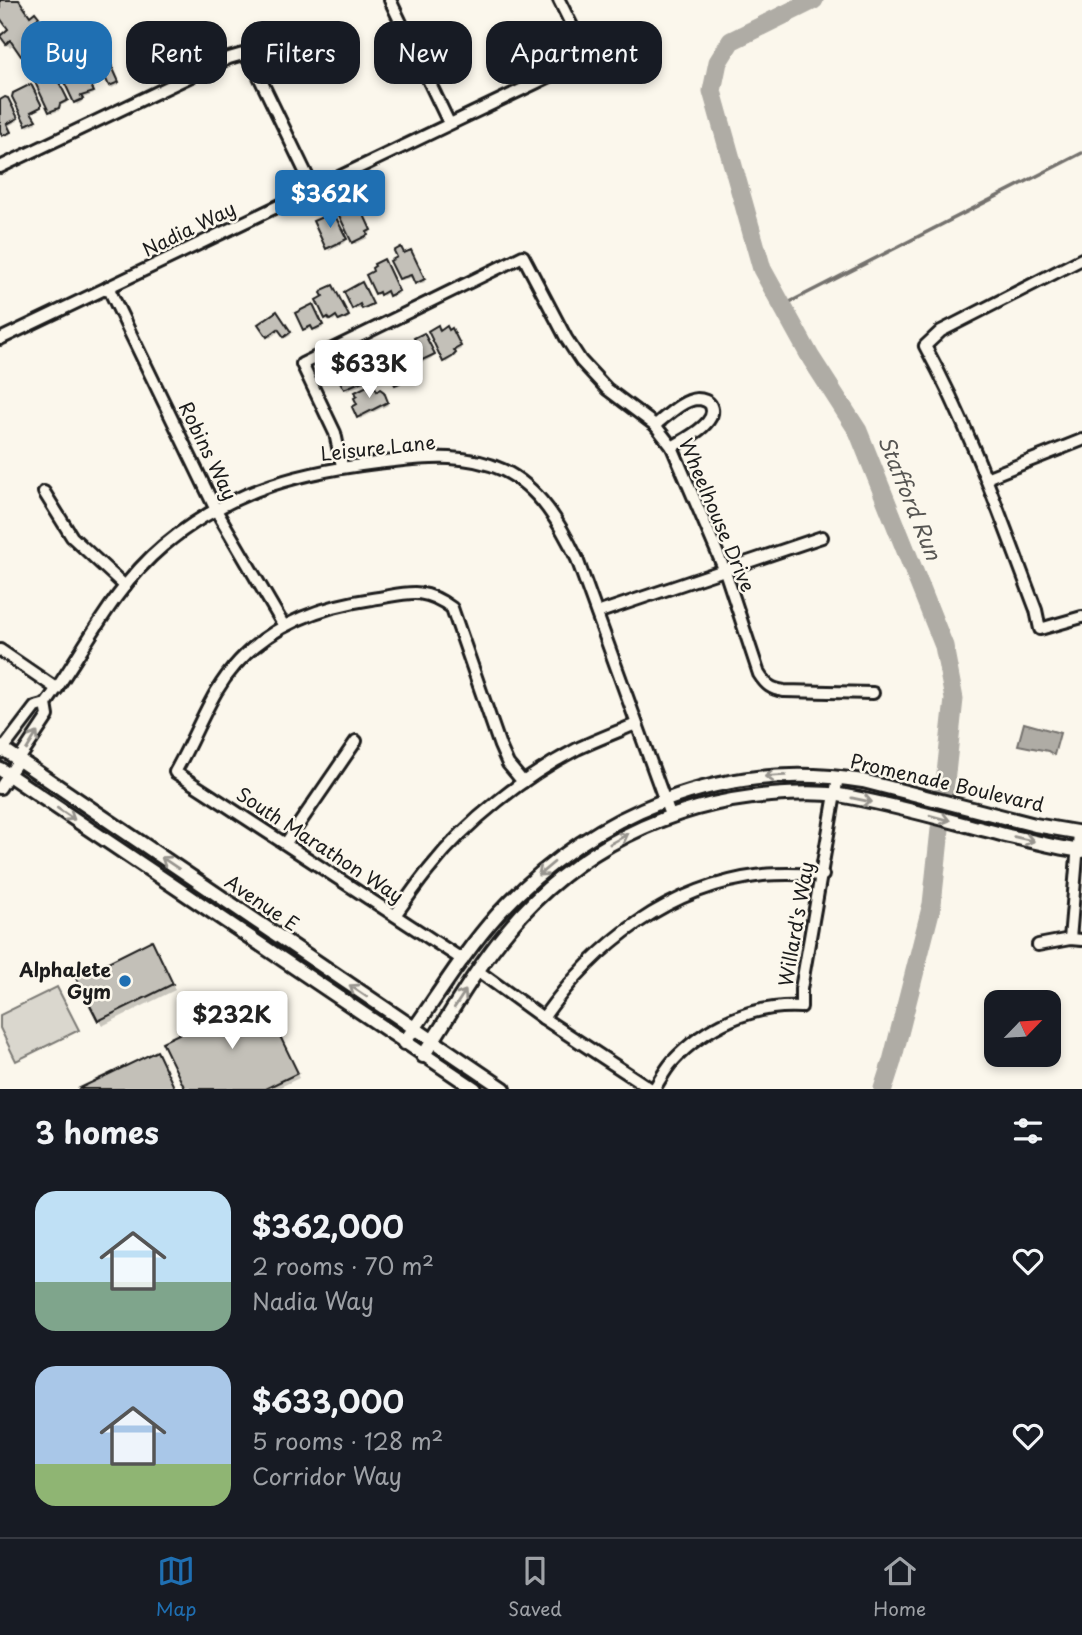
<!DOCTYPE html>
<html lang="en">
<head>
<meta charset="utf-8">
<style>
	:root { --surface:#171b24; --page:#242831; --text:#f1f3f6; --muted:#9ea1a6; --line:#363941; --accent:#1f6fb2 }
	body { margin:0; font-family:"Playpen Sans",sans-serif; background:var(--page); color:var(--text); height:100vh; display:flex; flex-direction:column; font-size:26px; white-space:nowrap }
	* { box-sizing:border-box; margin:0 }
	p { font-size:23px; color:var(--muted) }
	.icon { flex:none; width:38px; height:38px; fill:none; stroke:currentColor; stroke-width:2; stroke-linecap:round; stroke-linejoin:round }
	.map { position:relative; height:1089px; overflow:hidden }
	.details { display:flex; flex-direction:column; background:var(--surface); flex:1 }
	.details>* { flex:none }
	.top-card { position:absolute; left:21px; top:21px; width:700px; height:63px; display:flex; gap:14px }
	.needle { width:46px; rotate:65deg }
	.buttons { position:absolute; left:984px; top:990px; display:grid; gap:14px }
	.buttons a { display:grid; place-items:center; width:77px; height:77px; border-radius:14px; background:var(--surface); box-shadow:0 4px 10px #0003; font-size:35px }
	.price { position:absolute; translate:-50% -60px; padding:0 16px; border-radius:7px; background:#fff; color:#222; font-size:23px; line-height:46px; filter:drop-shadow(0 2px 4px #0008) }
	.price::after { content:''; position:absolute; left:50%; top:42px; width:21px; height:16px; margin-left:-10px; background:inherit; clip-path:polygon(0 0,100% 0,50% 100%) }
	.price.on { background:var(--accent); color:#fff }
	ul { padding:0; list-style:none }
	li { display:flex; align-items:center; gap:21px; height:175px; padding:0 35px }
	li span { display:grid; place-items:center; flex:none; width:196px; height:140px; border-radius:21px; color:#555 }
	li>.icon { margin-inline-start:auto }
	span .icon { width:84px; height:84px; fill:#fffc; stroke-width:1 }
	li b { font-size:30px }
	h2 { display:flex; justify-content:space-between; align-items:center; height:84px; padding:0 35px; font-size:30px }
	.pill { padding:0 24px; border-radius:21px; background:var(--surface); box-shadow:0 4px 10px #0003; font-size:24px; line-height:63px }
	.pill.on { background:var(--accent); color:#fff }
	.tabs { display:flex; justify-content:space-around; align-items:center; height:98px; border-top:2px solid var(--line); background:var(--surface); font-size:19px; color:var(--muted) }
	.tabs a { display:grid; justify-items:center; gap:4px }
	.tabs .on { color:var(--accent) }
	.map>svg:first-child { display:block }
	.green { fill:#dad7ce; stroke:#7b7a75; stroke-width:2 }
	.water { fill:#afaca5; stroke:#74726e; stroke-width:2 }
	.shadow { fill:#0003 }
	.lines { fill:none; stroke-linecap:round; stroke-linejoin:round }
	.stream { stroke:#74726e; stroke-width:3.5 }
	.river { stroke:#afaca5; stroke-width:19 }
	.building { fill:#c3c0b8; stroke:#1c1c1c; stroke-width:2 }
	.minor-casing { stroke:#1c1c1c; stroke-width:16 }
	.tertiary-casing { stroke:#1c1c1c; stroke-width:18 }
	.minor { stroke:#fbf7ec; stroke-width:10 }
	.tertiary { stroke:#fbf7ec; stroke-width:12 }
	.oneway { stroke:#97948e }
	.poi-dot { fill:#1f6fb2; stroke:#fbf7ec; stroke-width:2.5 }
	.labels { text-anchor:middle; stroke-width:5; stroke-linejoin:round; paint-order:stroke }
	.street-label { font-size:19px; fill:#1c1c1c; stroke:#fbf7ec }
	.poi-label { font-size:19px; font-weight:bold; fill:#1c1c1c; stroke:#fbf7ec; text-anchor:end }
	.water-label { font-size:21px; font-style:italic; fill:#575653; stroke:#fbf7ec }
</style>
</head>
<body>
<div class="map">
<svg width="1082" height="1089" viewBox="0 0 1082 1089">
	<rect width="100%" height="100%" fill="#fbf7ec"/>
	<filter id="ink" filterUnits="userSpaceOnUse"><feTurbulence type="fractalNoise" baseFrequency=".0143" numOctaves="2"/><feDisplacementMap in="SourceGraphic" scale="14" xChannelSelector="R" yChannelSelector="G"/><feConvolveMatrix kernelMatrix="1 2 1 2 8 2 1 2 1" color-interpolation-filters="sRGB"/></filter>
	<g filter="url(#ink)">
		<!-- green -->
		<polygon class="green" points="57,987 79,1030 16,1061 0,1028 0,1015"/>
		<!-- water -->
		<polygon class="water" points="1024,723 1060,733 1054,755 1048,751 1018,745"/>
		<!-- shadow -->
		<g class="shadow">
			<polygon points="0,0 16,0 30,18 35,14 41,24 39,26 51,42 26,60 14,45 10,48 6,42 10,30 0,17"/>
			<polygon points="105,55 119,84 112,88 107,79 98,81 89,63"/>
			<polygon points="80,66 94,94 81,99 82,102 77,105 63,74"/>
			<polygon points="53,75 67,103 60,106 59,111 52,113 35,79 42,80"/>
			<polygon points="31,87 42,108 31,114 36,123 28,127 14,97"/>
			<polygon points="7,99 18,121 6,127 10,135 5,137 0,127 0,102"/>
			<polygon points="357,205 371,233 367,235 368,238 355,244 339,210"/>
			<polygon points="332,212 346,242 329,251 315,222"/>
			<polygon points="410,252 425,282 418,285 414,277 402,280 392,261"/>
			<polygon points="383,262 399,294 392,297 389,292 383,296 381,293 378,295 368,276"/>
			<polygon points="361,284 372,306 365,310 363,306 355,310 346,292"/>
			<polygon points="333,287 349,318 341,322 338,317 333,321 331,318 327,320 318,301"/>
			<polygon points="312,306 323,328 316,331 314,327 306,331 297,313"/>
			<polygon points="276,313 291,335 286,338 281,330 270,338 260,325"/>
			<polygon points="452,330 461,349 454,353 456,356 446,363 430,331 440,333"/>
			<polygon points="424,335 434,357 419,364 410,347 419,342"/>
			<polygon points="404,353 413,373 406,377 407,380 397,386 382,355"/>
			<polygon points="355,362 365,383 347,391 342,381 346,379"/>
			<polygon points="380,391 388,405 360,419 354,407"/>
			<polygon points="154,948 175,990 102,1026 99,1020"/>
			<polygon points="259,997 299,1078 276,1089 187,1089"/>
		</g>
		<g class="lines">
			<!-- stream -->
			<polyline class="stream" points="782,306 1082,153"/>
			<!-- river -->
			<polyline class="river" points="814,0 731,41 718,62 712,91 762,269 811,358 858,431 944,646 954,699 932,904 892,1061 883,1089"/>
		</g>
		<!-- building -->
		<g class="building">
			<polygon points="0,0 19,0 30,16 35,12 39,17 36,20 49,35 21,56 10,40 6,44 0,36 8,29 0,18"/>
			<polygon points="106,53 119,82 109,86 105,77 95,80 86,62"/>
			<polygon points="81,64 94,92 81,96 83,99 74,103 60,73"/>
			<polygon points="54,72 68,100 60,104 59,108 49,112 33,78 41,74 43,78"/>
			<polygon points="31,84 41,104 41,107 31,112 36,120 26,125 12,97 13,93"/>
			<polygon points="5,97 8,98 18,118 7,124 11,132 2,136 0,131 0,100"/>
			<polygon points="358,202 371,230 367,232 368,235 352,243 336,209 342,205 349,203 351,206"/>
			<polygon points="332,210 347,239 326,249 313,221 325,216 324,214"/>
			<polygon points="401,247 404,253 411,250 425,279 415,284 411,275 399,279 390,261 397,257 394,251"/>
			<polygon points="384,259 399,291 389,296 387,291 380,295 379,292 375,294 366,275 373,271 372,268 375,266 374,264"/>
			<polygon points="362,282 373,304 362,309 360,304 352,309 344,292"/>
			<polygon points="333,285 349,316 339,321 336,316 330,320 328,317 325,319 316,300 323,296 321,293 324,289"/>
			<polygon points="313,304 323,325 313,330 311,326 303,330 295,313"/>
			<polygon points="277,311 291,332 284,337 278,329 267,337 258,324"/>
			<polygon points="438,325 440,331 447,326 449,330 452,328 461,346 454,350 456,353 452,357 443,362 428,331"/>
			<polygon points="424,333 435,354 416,363 408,346 416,342 414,338"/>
			<polygon points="390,349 392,353 399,350 400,353 404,351 413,370 406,374 408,377 404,381 395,385 379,354"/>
			<polygon points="356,359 365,380 344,389 339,380 344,378 339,367"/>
			<polygon points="373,383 377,391 380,389 384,392 388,402 357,418 352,407 357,404 354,398 357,396 355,392"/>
			<polygon points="152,940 173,984 98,1021 76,978"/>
			<polygon points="260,995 298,1073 265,1089 185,1089 162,1042"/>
			<polygon points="157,1051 175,1089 78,1089"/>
		</g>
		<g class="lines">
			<defs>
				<g id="minor">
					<polyline points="390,0 449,123"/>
					<polyline points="0,167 229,58 243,54 253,64 313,188"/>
					<path d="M 1082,259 L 941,331 L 925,346 C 971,430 1002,521 1036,610 L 1040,629 L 1082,617"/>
					<polyline points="108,287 216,510 284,626"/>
					<polyline points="0,339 567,68 581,57 578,38 559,0"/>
					<path d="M 655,425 C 666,417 682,400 697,399 C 702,399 709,401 711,406 C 719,423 683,440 672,447"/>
					<path d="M 342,466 L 335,433 L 302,364 L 523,256 L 566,338 L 581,361 L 607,389 L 655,425 L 672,447 L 725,571 L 759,674 C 766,685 771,689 784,691 L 873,693"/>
					<polyline points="986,478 1082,440"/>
					<polyline points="44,492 72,537 125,586"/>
					<polyline points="597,613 822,537"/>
					<polyline points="0,650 57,689"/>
					<path d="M 0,753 L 35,707 L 46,704 C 84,651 113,588 163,546 C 232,488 306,470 394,461 C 430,457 469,454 503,470 C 539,487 561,525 577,559 L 670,815"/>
					<polyline points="0,788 48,716 46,704"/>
					<polyline points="286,843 356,741"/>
					<path d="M 396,914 C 407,899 418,882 431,867 C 467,821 525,776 577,749 C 596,740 617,732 636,724"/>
					<polyline points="1070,939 1079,833"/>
					<polyline points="1038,945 1070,939 1082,940"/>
					<path d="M 463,960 L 175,772 C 190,746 201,718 216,692 C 250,634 308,608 372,599 C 406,594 422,585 452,608 L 500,746 L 508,764 L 523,782"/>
					<polyline points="478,971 543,1018 651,1089"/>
					<path d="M 543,1018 C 596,943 669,886 763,875 C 783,873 803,874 823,875"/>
					<path d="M 654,1089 C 660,1080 665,1070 672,1062 C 705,1026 753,1004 801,1007 L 801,989 L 838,777"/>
				</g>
				<g id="tertiary">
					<polyline points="0,747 504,1089"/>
					<polyline points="0,769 475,1089"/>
					<path d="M 404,1043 C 435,1000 463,953 498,914 C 593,812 724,758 863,781 L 1035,825 L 1082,833"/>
					<path d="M 423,1056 C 451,1013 476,968 509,929 C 574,850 670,803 771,795 C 793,793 817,792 839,795 C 897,805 953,822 1009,836 C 1033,841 1057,848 1082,851"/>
				</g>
			</defs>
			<!-- minor casing -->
			<use href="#minor" class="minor-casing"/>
			<!-- tertiary casing -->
			<use href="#tertiary" class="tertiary-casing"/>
			<!-- minor -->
			<use href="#minor" class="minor"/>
			<!-- tertiary -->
			<use href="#tertiary" class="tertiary"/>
		</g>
		<!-- one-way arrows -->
		<defs><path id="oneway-shaft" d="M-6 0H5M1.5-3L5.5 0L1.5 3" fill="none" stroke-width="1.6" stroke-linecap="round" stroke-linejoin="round" transform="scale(1.75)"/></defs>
		<g class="oneway">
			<use href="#oneway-shaft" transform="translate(32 741) rotate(-58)"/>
			<use href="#oneway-shaft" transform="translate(775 776) rotate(177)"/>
			<use href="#oneway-shaft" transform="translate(862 800) rotate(12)"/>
			<use href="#oneway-shaft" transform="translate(66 814) rotate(34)"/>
			<use href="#oneway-shaft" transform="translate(940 818) rotate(15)"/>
			<use href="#oneway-shaft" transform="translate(619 839) rotate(-29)"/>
			<use href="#oneway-shaft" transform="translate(1024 839) rotate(13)"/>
			<use href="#oneway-shaft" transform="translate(170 863) rotate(-146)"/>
			<use href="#oneway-shaft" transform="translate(546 869) rotate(140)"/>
			<use href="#oneway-shaft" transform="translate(358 991) rotate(-146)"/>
			<use href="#oneway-shaft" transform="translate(460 999) rotate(-57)"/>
		</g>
	</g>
	<!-- markers -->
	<circle class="poi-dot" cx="125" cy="981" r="7"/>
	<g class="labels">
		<!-- street labels -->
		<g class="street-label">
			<text transform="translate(189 229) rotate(-26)" y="7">Nadia Way</text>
			<text transform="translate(378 448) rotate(-6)" y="7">Leisure Lane</text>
			<text transform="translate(208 451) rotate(64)" y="7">Robins Way</text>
			<text transform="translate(717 515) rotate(67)" y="7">Wheelhouse Drive</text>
			<text transform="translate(947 783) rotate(13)" y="7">Promenade Boulevard</text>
			<text transform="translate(320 845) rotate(33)" y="7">South Marathon Way</text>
			<text transform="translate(262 903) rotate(34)" y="7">Avenue E</text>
			<text transform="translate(796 924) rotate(-80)" y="7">Willard's Way</text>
		</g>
		<!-- poi labels -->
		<g class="poi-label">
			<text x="111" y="977">Alphalete<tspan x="111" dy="22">Gym</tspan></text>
		</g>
		<!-- water labels -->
		<g class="water-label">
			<text transform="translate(909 498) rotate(68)" y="7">Stafford Run</text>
		</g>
	</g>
</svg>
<div class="buttons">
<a><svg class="needle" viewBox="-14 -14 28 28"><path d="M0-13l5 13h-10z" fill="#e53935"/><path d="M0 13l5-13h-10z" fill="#9ea1a6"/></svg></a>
</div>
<b class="price on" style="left:330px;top:230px">$362K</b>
<b class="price" style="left:369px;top:400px">$633K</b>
<b class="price" style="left:232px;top:1051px">$232K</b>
<div class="top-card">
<a class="pill on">Buy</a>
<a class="pill">Rent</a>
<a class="pill">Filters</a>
<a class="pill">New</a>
<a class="pill">Apartment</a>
</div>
</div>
<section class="details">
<h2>3 homes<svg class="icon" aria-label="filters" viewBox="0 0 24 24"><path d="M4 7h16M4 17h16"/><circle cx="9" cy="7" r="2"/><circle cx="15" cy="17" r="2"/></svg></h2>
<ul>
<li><span style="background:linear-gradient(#bfe0f5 65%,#7fa58c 0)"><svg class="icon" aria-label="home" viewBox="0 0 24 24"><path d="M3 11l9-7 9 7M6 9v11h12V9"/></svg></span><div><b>$362,000</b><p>2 rooms · 70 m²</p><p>Nadia Way</p></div><svg class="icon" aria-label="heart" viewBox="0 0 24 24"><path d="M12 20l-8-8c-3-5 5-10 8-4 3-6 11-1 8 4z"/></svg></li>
<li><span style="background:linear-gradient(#a9c7e8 70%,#8fb573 0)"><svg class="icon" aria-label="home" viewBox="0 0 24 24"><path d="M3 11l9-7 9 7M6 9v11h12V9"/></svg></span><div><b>$633,000</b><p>5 rooms · 128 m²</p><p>Corridor Way</p></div><svg class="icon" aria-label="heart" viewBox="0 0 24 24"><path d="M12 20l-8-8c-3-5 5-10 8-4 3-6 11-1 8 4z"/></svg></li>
</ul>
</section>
<nav class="tabs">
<a class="on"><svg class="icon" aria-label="map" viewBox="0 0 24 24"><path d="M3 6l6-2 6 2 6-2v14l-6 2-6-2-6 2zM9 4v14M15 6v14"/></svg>Map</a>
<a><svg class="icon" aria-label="saved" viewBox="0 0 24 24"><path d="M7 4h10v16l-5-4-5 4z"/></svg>Saved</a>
<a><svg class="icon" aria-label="home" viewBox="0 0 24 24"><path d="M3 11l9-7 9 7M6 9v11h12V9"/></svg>Home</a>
</nav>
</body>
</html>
